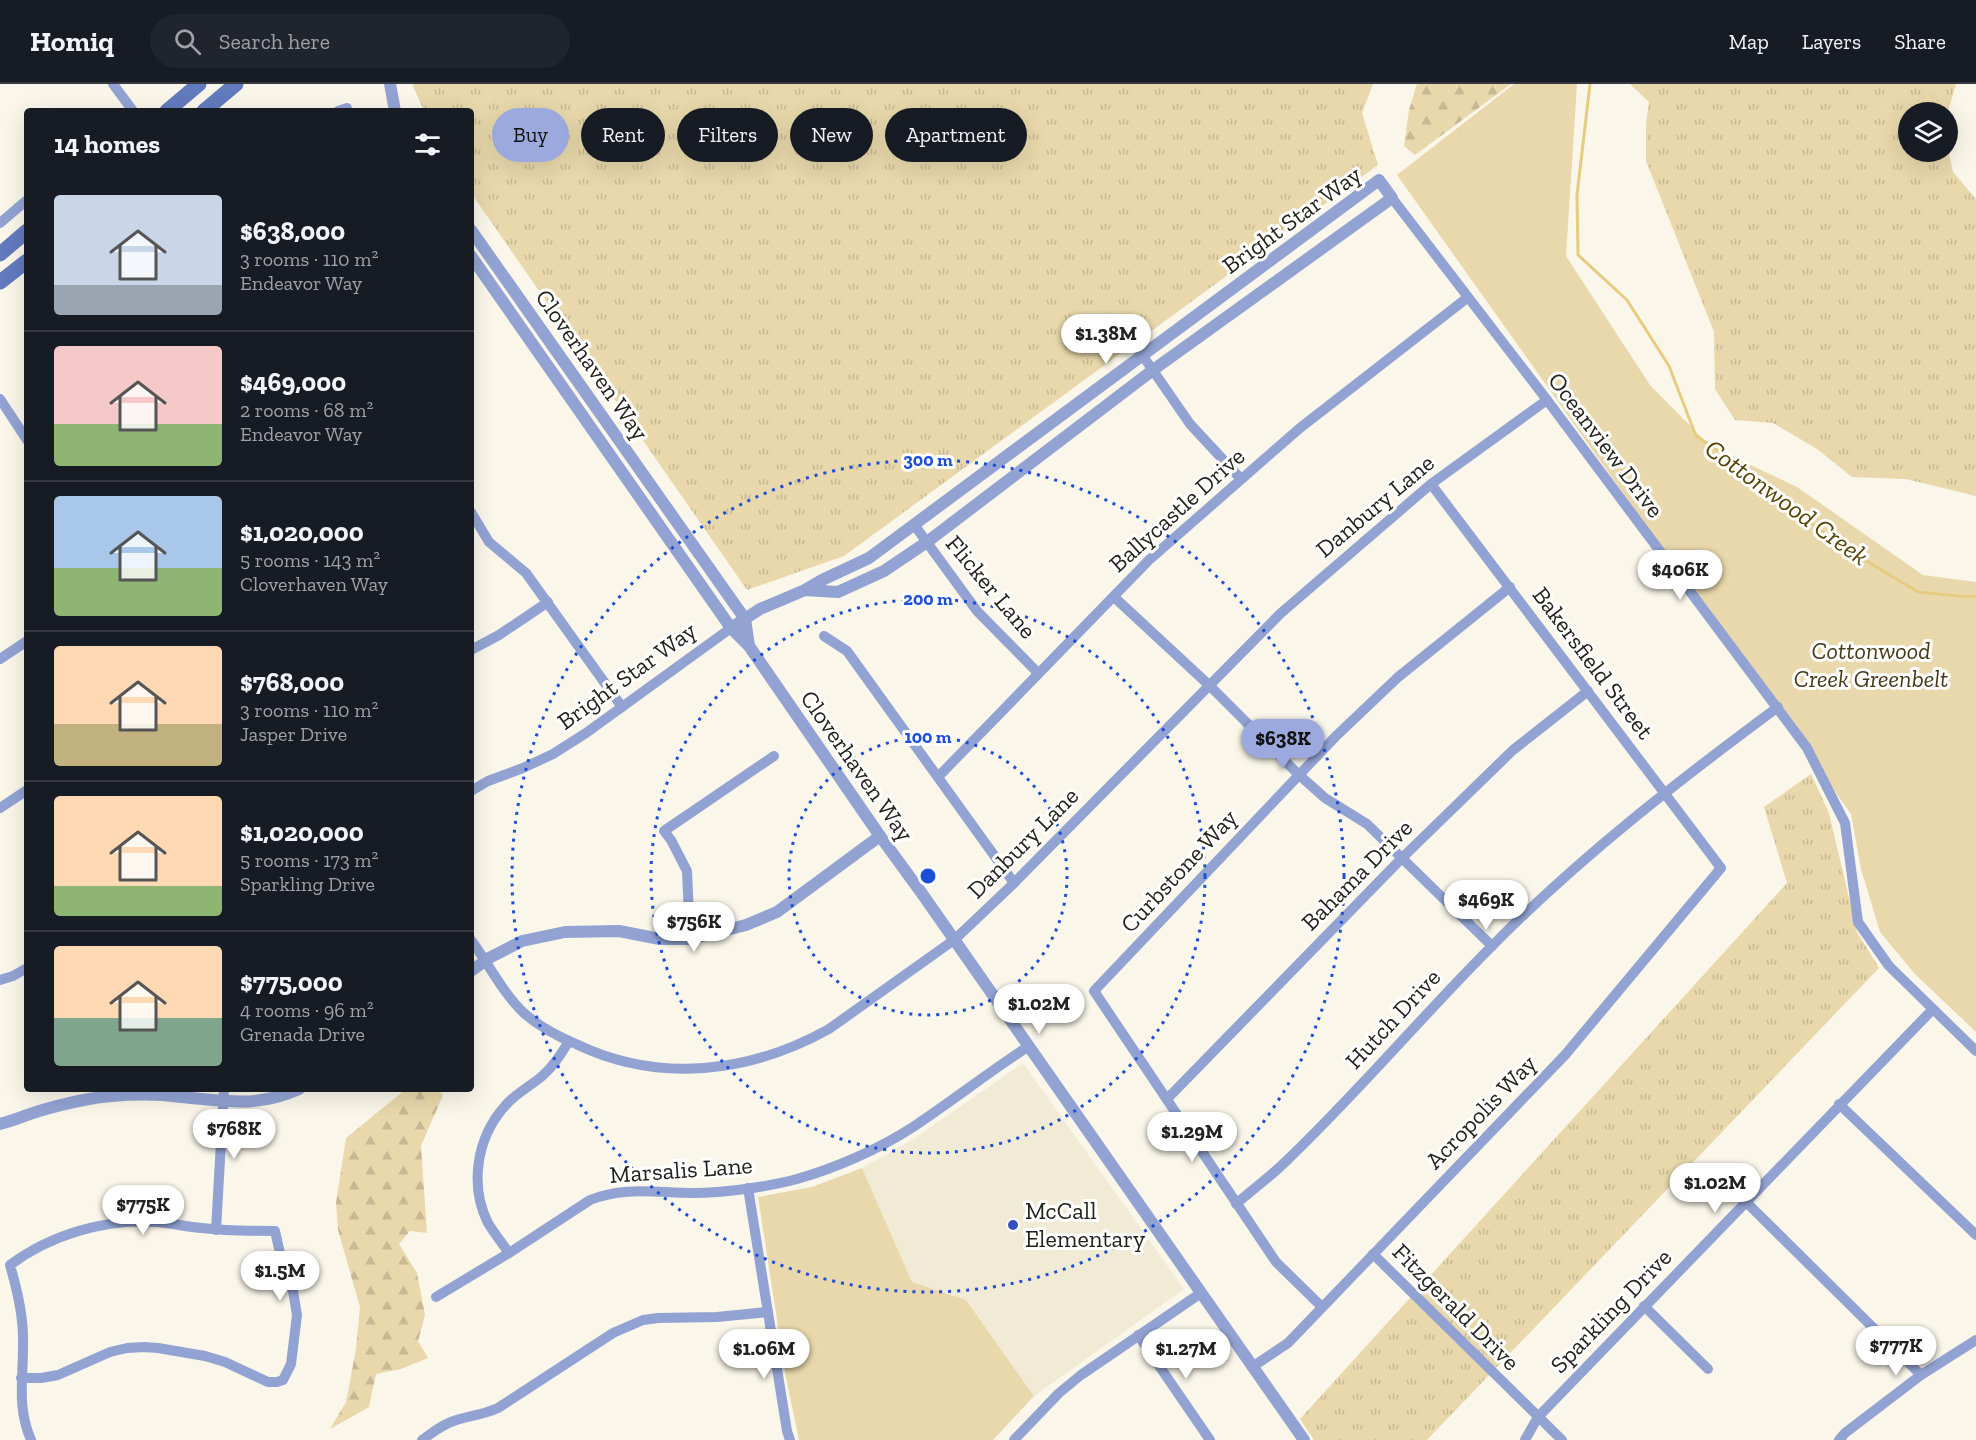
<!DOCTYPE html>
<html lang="en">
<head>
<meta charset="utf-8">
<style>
	:root { --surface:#171b24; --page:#20242c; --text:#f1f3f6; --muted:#9ea1a6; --line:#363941; --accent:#9ca9de }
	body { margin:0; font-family:"Zilla Slab",serif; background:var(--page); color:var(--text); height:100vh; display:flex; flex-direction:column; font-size:22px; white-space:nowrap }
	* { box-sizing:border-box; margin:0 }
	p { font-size:20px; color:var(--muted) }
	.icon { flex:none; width:33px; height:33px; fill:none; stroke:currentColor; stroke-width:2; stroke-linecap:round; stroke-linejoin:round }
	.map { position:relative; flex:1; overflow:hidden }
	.sheet { position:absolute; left:24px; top:24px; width:450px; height:984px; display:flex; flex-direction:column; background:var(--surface); border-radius:6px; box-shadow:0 6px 24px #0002 }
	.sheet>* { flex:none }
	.banner { position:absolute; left:492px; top:24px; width:570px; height:54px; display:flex; gap:12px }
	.controls { position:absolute; left:1898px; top:18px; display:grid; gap:12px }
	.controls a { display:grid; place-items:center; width:60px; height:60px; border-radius:50%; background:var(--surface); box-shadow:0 6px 24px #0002; font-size:30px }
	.price { position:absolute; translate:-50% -51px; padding:0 14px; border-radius:21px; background:#fff; color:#222; font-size:20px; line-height:39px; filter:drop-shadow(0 2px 3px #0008) }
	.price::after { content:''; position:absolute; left:50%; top:36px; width:18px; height:14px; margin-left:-9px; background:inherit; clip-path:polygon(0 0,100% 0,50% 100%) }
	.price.current { background:var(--accent); color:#111 }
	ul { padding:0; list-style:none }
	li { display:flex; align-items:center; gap:18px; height:150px; padding:0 30px }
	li+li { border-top:2px solid var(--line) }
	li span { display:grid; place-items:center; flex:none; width:168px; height:120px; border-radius:6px; color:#555 }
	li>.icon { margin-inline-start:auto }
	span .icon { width:72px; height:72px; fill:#fffc; stroke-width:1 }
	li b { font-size:26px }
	h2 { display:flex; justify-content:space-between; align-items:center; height:72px; padding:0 30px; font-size:26px }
	.chip { padding:0 21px; border-radius:27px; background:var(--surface); box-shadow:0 6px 24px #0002; font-size:21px; line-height:54px }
	.chip.current { background:var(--accent); color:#111 }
	header { display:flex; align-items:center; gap:36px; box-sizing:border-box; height:84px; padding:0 30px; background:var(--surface); border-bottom:2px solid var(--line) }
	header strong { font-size:28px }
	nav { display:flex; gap:33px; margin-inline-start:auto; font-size:21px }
	.search { width:420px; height:54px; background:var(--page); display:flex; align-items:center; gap:15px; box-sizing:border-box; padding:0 21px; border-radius:33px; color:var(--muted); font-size:22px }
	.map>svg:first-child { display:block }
	.built { fill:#f1ebd6 }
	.grass { fill:url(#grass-tufts) }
	.forest { fill:url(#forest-firs) }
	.park { fill:#e8d8ab }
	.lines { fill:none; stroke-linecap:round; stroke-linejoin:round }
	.stream { stroke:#e6cc80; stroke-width:3 }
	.minor { stroke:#92a3d3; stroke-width:10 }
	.tertiary { stroke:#92a3d3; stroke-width:12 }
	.secondary { stroke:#627abe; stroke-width:15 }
	.ring { fill:none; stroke:#1d4ed8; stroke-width:3; stroke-dasharray:3 6 }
	.poi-dot { fill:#354fc1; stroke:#fff; stroke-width:2 }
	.labels { text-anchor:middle; stroke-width:6; stroke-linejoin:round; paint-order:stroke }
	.street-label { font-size:24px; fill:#24221d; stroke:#fff }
	.park-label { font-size:24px; font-style:italic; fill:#443918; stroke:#fff }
	.poi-label { font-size:24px; fill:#24221d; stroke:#fff; text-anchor:start }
	.water-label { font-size:26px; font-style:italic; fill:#564405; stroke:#fff }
	.centre { fill:#1d4ed8; stroke:#fff; stroke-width:3 }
	.ring-label { font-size:18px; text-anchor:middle; font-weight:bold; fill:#1d4ed8; stroke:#fff; stroke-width:6; stroke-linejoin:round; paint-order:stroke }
</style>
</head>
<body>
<header>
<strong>Homiq</strong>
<div class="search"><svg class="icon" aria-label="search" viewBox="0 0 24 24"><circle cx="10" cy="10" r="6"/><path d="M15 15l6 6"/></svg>Search here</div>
<nav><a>Map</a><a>Layers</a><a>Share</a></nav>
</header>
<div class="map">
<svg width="1976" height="1356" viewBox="0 0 1976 1356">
	<defs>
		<pattern id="grass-tufts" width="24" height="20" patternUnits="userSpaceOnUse" patternTransform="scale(1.5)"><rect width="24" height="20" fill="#e8d8ab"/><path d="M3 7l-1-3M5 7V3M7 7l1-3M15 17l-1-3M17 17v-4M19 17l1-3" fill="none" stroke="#c7b993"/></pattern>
		<pattern id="forest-firs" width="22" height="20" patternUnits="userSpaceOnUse" patternTransform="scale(1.5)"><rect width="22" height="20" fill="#e8d8ab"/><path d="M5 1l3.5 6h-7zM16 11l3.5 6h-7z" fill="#c7b993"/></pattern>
	</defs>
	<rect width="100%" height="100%" fill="#faf6e9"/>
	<!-- built -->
	<polygon class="built" points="1023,979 1184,1205 1034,1312 966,1216 912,1198 862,1084 915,1054"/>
	<!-- grass -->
	<g class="grass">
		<polygon points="412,0 1373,0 1362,29 1378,81 844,472 747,506 471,109 471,27 424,27"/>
		<polygon points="1630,0 1956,0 1947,31 1947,28 1908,28 1908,68 1947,68 1947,61 1953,88 1976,115 1976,412 1906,395 1852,393 1817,365 1773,339 1735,336 1715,305 1714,248 1646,77 1646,40 1649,18"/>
		<polygon points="1811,690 1829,729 1857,848 1879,884 1427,1356 1314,1356 1300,1335 1787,799 1764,723"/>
	</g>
	<!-- forest -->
	<g class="forest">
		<polygon points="1417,0 1511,0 1415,71 1404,62 1409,26"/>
		<polygon points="406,1005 438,1005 443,1011 421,1062 427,1149 410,1147 399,1160 417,1189 425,1231 418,1257 428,1274 401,1285 376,1290 369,1323 330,1345 346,1318 356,1265 360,1223 338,1146 336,1119 346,1054"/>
	</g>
	<!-- park -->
	<g class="park">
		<polygon points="1514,0 1577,0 1566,172 1650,301 1709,361 1797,403 1923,491 1976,498 1976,948 1914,889 1880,848 1861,785 1851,730 1397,91"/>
		<polygon points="862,1084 912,1198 966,1216 1034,1312 993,1356 799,1356 786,1294 758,1113 812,1103"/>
	</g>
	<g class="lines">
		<!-- stream -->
		<polyline class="stream" points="1590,0 1577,111 1578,171 1627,216 1669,282 1696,352 1755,391 1830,455 1918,508 1968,513 1976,512"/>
		<!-- minor -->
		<g class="minor">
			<polyline points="113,0 133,27"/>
			<polyline points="338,27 347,24"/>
			<polyline points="1392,114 1547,316 1807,664 1845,739 1858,838 1889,882 1976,967"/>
			<polyline points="0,139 27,116"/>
			<polyline points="1143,272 1190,340 1241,395"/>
			<polyline points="0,315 27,356"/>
			<polyline points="471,428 489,458 526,489 622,623"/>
			<polyline points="915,442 977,527 1038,589"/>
			<polyline points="1114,513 1210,602 1298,690 1325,714 1367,740 1492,862"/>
			<polyline points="824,552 847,567 1014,799"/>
			<polyline points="471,566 499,551 548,518"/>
			<polyline points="0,575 27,557"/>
			<polyline points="938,693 1149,476 1300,344 1467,214"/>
			<polyline points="471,707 488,697 523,684 553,670 586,649 731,544"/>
			<polyline points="0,724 27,706"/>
			<polyline points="690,855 687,787 671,756 664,747 774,672"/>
			<path d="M 471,856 C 488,879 504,911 525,930 C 540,943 557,952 576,960 C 659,1000 750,989 829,945 L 954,856 L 1014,799 L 1281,529 L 1431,400 L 1547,316"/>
			<polyline points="0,896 13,892 27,884"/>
			<polyline points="1167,1015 1402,774 1513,666 1588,607"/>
			<polyline points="1839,1020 1976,1151"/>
			<polyline points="748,1104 787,1347 790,1356"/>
			<polyline points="1746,1118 1921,1291"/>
			<path d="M 1236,1120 C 1251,1107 1267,1095 1281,1082 C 1355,1012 1420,934 1492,862 C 1580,773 1678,697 1778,623"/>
			<polyline points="216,1146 224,1005"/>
			<path d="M 509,1169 C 502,1159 494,1149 488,1139 C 469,1101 477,1053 505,1022 C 515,1010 529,1003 541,993 C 553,983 561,970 569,957"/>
			<polyline points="1373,1170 1562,1356"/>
			<path d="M 436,1213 L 509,1169 L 590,1116 C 624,1102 657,1109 693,1109 C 723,1109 768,1103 797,1095 C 836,1084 879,1065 913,1043 C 952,1017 989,988 1029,962"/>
			<polyline points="1644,1222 1708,1285"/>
			<polyline points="1322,1223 1276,1178 1094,907 1337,651 1397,594 1510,503"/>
			<polyline points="1138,1251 1210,1356"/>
			<polyline points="1252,1283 1288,1259 1565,971 1721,784 1431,400"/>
			<path d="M 21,1294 L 41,1294 L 58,1291 L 110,1268 L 127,1264 L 144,1263 L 158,1264 L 205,1272 L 225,1278 L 268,1298 L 277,1298 L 283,1296 L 291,1280 L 297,1231 L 293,1207 L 282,1178 L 275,1147 C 250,1147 226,1147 202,1144 C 187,1143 171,1139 156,1138 C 106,1134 50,1151 10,1181 C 18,1209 24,1235 23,1264 C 23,1298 17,1323 31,1356"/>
			<path d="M 422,1356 C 432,1349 440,1342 451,1338 C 467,1332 483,1331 498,1324 L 613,1249 L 643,1236 L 658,1234 L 717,1233 L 768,1228"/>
			<polyline points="1014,1356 1059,1309 1081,1291 1201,1209"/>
			<polyline points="1525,1356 1538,1333 1933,925"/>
			<polyline points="1839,1356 1845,1349 1921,1291 1976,1256"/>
		</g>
		<!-- tertiary -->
		<g class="tertiary">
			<polyline points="390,0 395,27"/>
			<polyline points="471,146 745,535 749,562"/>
			<polyline points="471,172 731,544 749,562 880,752 923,811 1304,1356"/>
			<polyline points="731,544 760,525 805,506 822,496 869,474 1379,96 1392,114 1153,286 927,458 884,487 838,508 805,506"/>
			<polyline points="471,887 489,874 522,857 565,848 619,847 660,855 690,855 746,841 777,828 880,752"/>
			<path d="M 0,1040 C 13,1037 26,1031 39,1027 C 63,1020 88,1014 112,1012 C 135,1010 159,1010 181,1013 C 226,1017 256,1024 299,1005"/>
		</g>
		<!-- secondary -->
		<g class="secondary">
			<polyline points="167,27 199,0"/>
			<polyline points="204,27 236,0"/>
			<polyline points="0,170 27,147"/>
			<polyline points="0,198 27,177"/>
		</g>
	</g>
	<!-- distance rings -->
	<g class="ring">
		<circle cx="928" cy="792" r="139"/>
		<circle cx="928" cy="792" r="277"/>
		<circle cx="928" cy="792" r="416"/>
	</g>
	<!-- markers -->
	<circle class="poi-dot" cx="1013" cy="1141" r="6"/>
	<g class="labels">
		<!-- street labels -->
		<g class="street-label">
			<text transform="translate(1292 136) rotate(-36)" y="8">Bright Star Way</text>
			<text transform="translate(592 281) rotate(55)" y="8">Cloverhaven Way</text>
			<text transform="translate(1606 361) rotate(53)" y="8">Oceanview Drive</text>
			<text transform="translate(1375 422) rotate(-40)" y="8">Danbury Lane</text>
			<text transform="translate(1177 426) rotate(-42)" y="8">Ballycastle Drive</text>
			<text transform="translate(991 503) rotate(50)" y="8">Flicker Lane</text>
			<text transform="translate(1593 579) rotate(53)" y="8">Bakersfield Street</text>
			<text transform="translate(627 592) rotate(-36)" y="8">Bright Star Way</text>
			<text transform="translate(857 682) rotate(55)" y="8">Cloverhaven Way</text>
			<text transform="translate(1023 759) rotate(-45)" y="8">Danbury Lane</text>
			<text transform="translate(1179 787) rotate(-47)" y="8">Curbstone Way</text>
			<text transform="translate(1357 791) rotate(-45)" y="8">Bahama Drive</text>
			<text transform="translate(1393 935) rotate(-47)" y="8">Hutch Drive</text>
			<text transform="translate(1481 1028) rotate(-46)" y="8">Acropolis Way</text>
			<text transform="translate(681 1086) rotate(-4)" y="8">Marsalis Lane</text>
			<text transform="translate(1456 1223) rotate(45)" y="8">Fitzgerald Drive</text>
			<text transform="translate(1611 1227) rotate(-46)" y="8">Sparkling Drive</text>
		</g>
		<!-- park labels -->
		<g class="park-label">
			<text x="1871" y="575">Cottonwood<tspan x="1871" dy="28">Creek Greenbelt</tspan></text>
		</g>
		<!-- poi labels -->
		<g class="poi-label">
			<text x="1025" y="1135">McCall<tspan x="1025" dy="28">Elementary</tspan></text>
		</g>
		<!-- water labels -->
		<g class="water-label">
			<text transform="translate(1787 418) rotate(36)" y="9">Cottonwood Creek</text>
		</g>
	</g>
	<circle cx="928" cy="792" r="9" class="centre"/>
	<g class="ring-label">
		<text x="928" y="382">300 m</text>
		<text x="928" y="521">200 m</text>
		<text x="928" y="659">100 m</text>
	</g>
</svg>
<div class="controls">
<a><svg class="icon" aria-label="layers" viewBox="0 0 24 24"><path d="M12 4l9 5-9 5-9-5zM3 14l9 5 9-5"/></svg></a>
</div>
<b class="price" style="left:1106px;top:281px">$1.38M</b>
<b class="price" style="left:1680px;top:517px">$406K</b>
<b class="price current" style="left:1283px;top:686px">$638K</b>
<b class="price" style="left:1486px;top:847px">$469K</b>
<b class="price" style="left:694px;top:869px">$756K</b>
<b class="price" style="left:1039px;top:951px">$1.02M</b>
<b class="price" style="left:234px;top:1076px">$768K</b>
<b class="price" style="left:1192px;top:1079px">$1.29M</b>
<b class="price" style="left:1715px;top:1130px">$1.02M</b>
<b class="price" style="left:143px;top:1152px">$775K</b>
<b class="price" style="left:280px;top:1218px">$1.5M</b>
<b class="price" style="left:1896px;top:1293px">$777K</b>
<b class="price" style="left:764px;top:1296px">$1.06M</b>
<b class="price" style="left:1186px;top:1296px">$1.27M</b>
<div class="banner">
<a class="chip current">Buy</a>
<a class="chip">Rent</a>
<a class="chip">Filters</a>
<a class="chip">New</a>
<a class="chip">Apartment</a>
</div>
<section class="sheet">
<h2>14 homes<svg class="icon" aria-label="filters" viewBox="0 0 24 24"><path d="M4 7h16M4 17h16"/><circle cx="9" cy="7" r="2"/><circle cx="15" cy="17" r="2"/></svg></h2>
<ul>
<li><span style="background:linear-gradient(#c9d6e8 75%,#9aa5b1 0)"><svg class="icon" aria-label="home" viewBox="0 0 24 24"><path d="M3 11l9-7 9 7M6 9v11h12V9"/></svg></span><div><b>$638,000</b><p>3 rooms · 110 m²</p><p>Endeavor Way</p></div></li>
<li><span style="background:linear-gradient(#f6c9c9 65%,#8fb573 0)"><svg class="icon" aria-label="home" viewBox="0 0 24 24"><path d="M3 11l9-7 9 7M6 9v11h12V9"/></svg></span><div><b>$469,000</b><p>2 rooms · 68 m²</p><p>Endeavor Way</p></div></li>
<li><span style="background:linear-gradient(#a9c7e8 60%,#8fb573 0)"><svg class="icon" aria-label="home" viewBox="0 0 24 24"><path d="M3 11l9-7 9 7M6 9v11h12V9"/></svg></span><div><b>$1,020,000</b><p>5 rooms · 143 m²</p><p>Cloverhaven Way</p></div></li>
<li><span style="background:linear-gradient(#ffd9b3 65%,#c2b280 0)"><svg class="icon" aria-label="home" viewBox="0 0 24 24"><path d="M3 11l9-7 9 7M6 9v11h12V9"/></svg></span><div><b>$768,000</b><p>3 rooms · 110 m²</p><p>Jasper Drive</p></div></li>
<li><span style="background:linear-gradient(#ffd9b3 75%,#8fb573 0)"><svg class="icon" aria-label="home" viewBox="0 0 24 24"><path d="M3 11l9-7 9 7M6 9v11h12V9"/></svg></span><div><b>$1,020,000</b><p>5 rooms · 173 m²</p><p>Sparkling Drive</p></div></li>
<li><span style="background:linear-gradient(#ffd9b3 60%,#7fa58c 0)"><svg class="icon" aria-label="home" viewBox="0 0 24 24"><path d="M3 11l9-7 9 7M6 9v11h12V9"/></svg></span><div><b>$775,000</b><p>4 rooms · 96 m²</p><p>Grenada Drive</p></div></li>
</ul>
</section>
</div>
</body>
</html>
